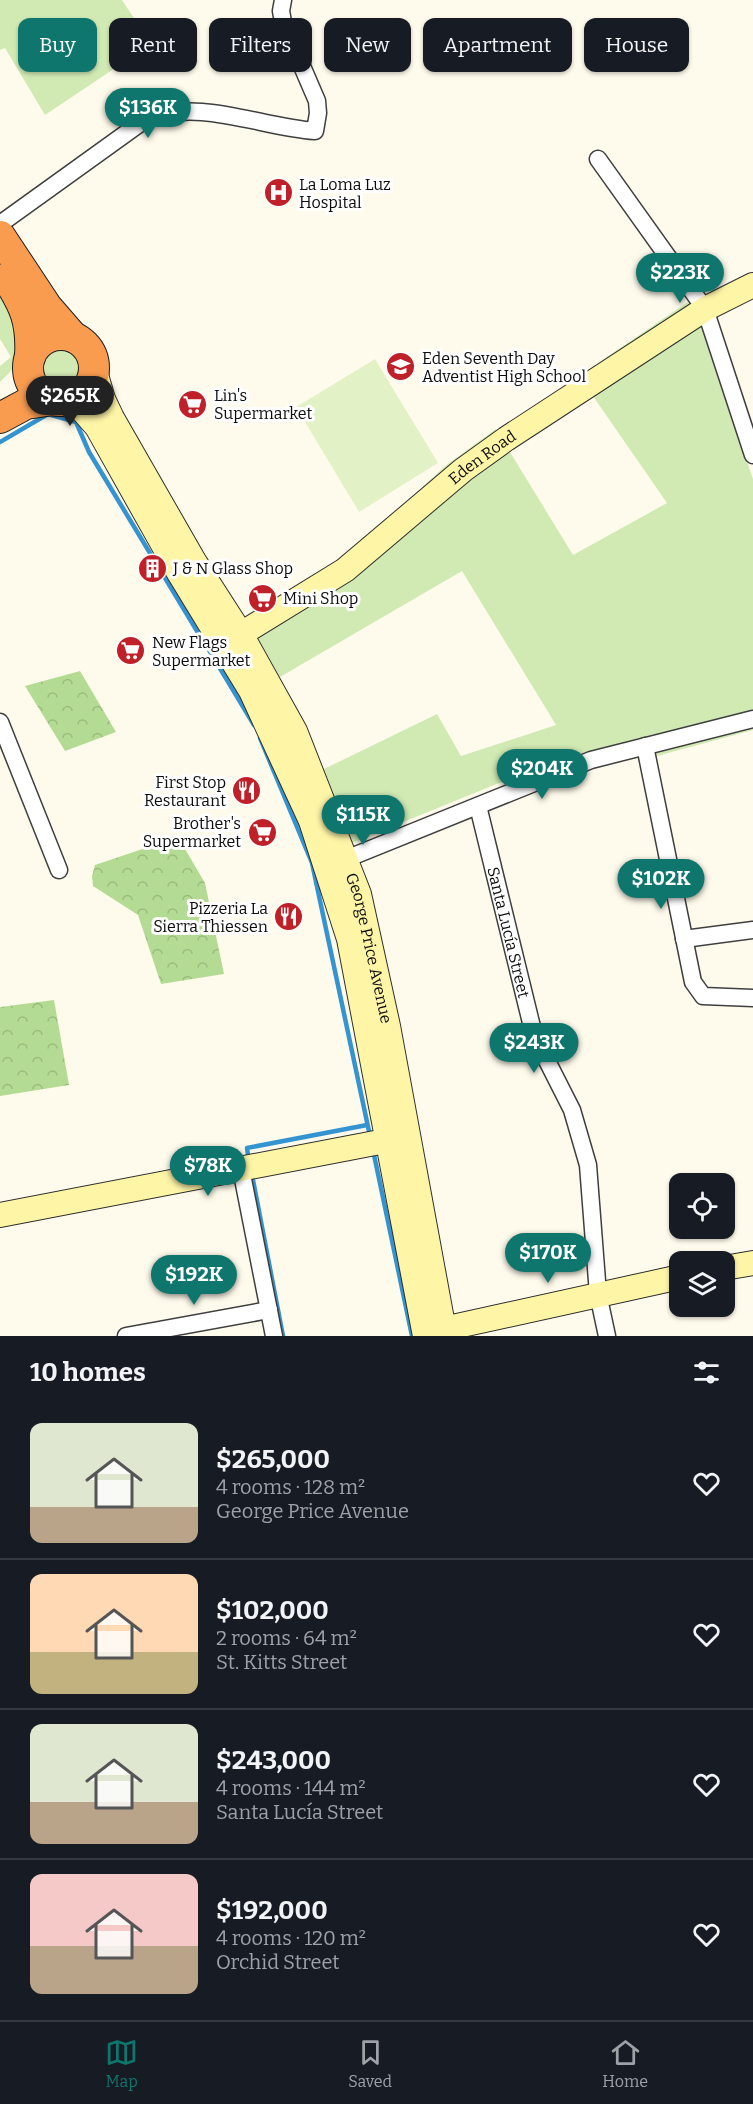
<!DOCTYPE html>
<html lang="en">
<head>
<meta charset="utf-8">
<style>
	:root { --surface:#171b24; --page:#20242c; --text:#f1f3f6; --muted:#9ea1a6; --line:#363941; --accent:#0f766e }
	body { margin:0; font-family:Bitter,serif; background:var(--page); color:var(--text); height:100vh; display:flex; flex-direction:column; font-size:22px; white-space:nowrap }
	* { box-sizing:border-box; margin:0 }
	p { font-size:20px; color:var(--muted) }
	.icon { flex:none; width:33px; height:33px; fill:none; stroke:currentColor; stroke-width:2; stroke-linecap:round; stroke-linejoin:round }
	.map { position:relative; height:1336px; overflow:hidden }
	.side { display:flex; flex-direction:column; background:var(--surface); flex:1 }
	.side>* { flex:none }
	.top-card { position:absolute; left:18px; top:18px; width:717px; height:54px; display:flex; gap:12px }
	.controls { position:absolute; left:669px; top:1173px; display:grid; gap:12px }
	.controls a { display:grid; place-items:center; width:66px; height:66px; border-radius:12px; background:var(--surface); box-shadow:0 2px 4px #0004; font-size:30px }
	.price { position:absolute; translate:-50% -51px; padding:0 14px; border-radius:21px; background:var(--accent); color:#fff; font-size:20px; line-height:39px; filter:drop-shadow(0 2px 3px #0008) }
	.price::after { content:''; position:absolute; left:50%; top:36px; width:18px; height:14px; margin-left:-9px; background:inherit; clip-path:polygon(0 0,100% 0,50% 100%) }
	.price.on { background:#222; color:#fff }
	ul { padding:0; list-style:none }
	li { display:flex; align-items:center; gap:18px; height:150px; padding:0 30px }
	li+li { border-top:2px solid var(--line) }
	li span { display:grid; place-items:center; flex:none; width:168px; height:120px; border-radius:12px; color:#555 }
	li>.icon { margin-inline-start:auto }
	span .icon { width:72px; height:72px; fill:#fffc; stroke-width:1 }
	li b { font-size:26px }
	h2 { display:flex; justify-content:space-between; align-items:center; height:72px; padding:0 30px; font-size:26px }
	.tag { padding:0 21px; border-radius:12px; background:var(--surface); box-shadow:0 2px 4px #0004; font-size:21px; line-height:54px }
	.tag.on { background:var(--accent); color:#fff }
	.dock { display:flex; justify-content:space-around; align-items:center; height:84px; border-top:2px solid var(--line); background:var(--surface); font-size:16px; color:var(--muted) }
	.dock a { display:grid; justify-items:center; gap:3px }
	.dock .on { color:var(--accent) }
	.map>svg:first-child { display:block }
	.grass { fill:#d1eab4 }
	.forest { fill:url(#forest-crowns) }
	.pitch { fill:#e3f1c7 }
	.lines { fill:none; stroke-linecap:round; stroke-linejoin:round }
	.stream { stroke:#3493d1; stroke-width:4.5 }
	.street-casing { stroke:#3f3f3f; stroke-width:19 }
	.secondary-casing { stroke:#2e2e2e; stroke-width:26 }
	.highway-casing { stroke:#1d1d1d; stroke-width:32 }
	.street { stroke:#fff; stroke-width:16 }
	.secondary { stroke:#fff5a7; stroke-width:24 }
	.highway { stroke:#f99c50; stroke-width:30 }
	.labels { text-anchor:middle; stroke-width:6; stroke-linejoin:round; paint-order:stroke }
	.poi-label { font-size:16px; fill:#0c0c0c; stroke:#fff; text-anchor:start }
	.street-label { font-size:16px; fill:#0c0c0c; stroke:#fff }
</style>
</head>
<body>
<div class="map">
<svg width="753" height="1336" viewBox="0 0 753 1336">
	<defs>
		<pattern id="forest-crowns" width="20" height="18" patternUnits="userSpaceOnUse" patternTransform="scale(1.5)"><rect width="20" height="18" fill="#b4db93"/><path d="M2 6a3 3 0 1 1 6 0M12 15a3 3 0 1 1 6 0" fill="none" stroke="#9abb7e"/></pattern>
	</defs>
	<rect width="100%" height="100%" fill="#fffbec"/>
	<!-- grass -->
	<g class="grass">
		<polygon points="0,0 122,0 151,44 45,115 5,48 0,50"/>
		<polygon points="0,281 16,308 16,361 11,371 0,382 0,366 11,357 0,339"/>
		<polygon points="692,299 753,479 753,730 657,756 654,734 553,761 352,843 324,769 437,714 461,756 556,725 462,571 280,677 250,624 305,598 445,466 496,429 573,555 667,503 579,376"/>
		<circle cx="61" cy="365" r="19"/>
	</g>
	<!-- forest -->
	<g class="forest">
		<polygon points="80,671 116,732 65,751 25,686"/>
		<polygon points="178,837 205,883 224,974 161,984 138,915 93,886 92,876 95,865"/>
		<polygon points="54,1000 69,1085 0,1096 0,1007"/>
	</g>
	<!-- pitch -->
	<polygon class="pitch" points="375,359 438,463 359,512 296,407"/>
	<g class="lines">
		<!-- stream -->
		<g class="stream">
			<polyline points="0,442 48,414 76,422 89,452 197,631"/>
			<polyline points="209,650 254,725"/>
			<polyline points="260,738 312,863 370,1136"/>
			<polyline points="373,1150 412,1336"/>
			<polyline points="248,1155 247,1148 367,1125"/>
			<polyline points="253,1180 283,1336"/>
		</g>
		<defs>
			<g id="street">
				<polyline points="598,159 705,309 753,455"/>
				<path d="M 0,224 L 146,119 C 200,98 260,127 315,131 L 318,113 L 317,101 L 283,22 L 281,11 L 283,0"/>
				<polyline points="0,722 59,870"/>
				<polyline points="645,746 693,982 703,996 753,998"/>
				<path id="s1" d="M 478,806 L 534,1035 L 572,1110 L 588,1165 L 598,1294 L 607,1336"/>
				<polyline points="336,863 591,760 753,719"/>
				<polyline points="684,939 753,930"/>
				<polyline points="241,1169 274,1336"/>
				<polyline points="126,1336 269,1310"/>
			</g>
			<g id="secondary">
				<path id="s2" d="M 94,368 L 103,399 L 112,418 L 194,561 L 241,634 L 295,731 L 359,894 L 388,1026 L 445,1336"/>
				<polyline points="63,401 82,410 97,427 179,573 251,691 311,821 349,939 425,1336"/>
				<path id="s3" d="M 228,642 L 345,570 L 463,470 L 506,439 L 705,309 L 753,285"/>
				<polyline points="0,1215 401,1138"/>
				<polyline points="724,1268 753,1263"/>
				<polyline points="430,1332 680,1277"/>
			</g>
			<g id="highway">
				<polyline points="0,236 47,307 73,337"/>
				<path d="M 7,278 C 25,306 32,322 30,357"/>
				<circle cx="61" cy="368" r="33"/>
				<polyline points="0,418 26,404 53,400"/>
			</g>
		</defs>
		<!-- street casing -->
		<use href="#street" class="street-casing"/>
		<!-- secondary casing -->
		<use href="#secondary" class="secondary-casing"/>
		<!-- highway casing -->
		<use href="#highway" class="highway-casing"/>
		<!-- street -->
		<use href="#street" class="street"/>
		<!-- secondary -->
		<use href="#secondary" class="secondary"/>
		<!-- highway -->
		<use href="#highway" class="highway"/>
	</g>
	<!-- icons -->
	<defs>
		<symbol id="hospital-disc" viewBox="-11 -11 22 22"><circle r="9.5" fill="#c02129" stroke="#fff"/><path d="M-5-5h3v3.5h4V-5h3V5h-3V1.5h-4V5h-3Z" fill="#fff"/></symbol>
		<symbol id="school-disc" viewBox="-11 -11 22 22"><circle r="9.5" fill="#c02129" stroke="#fff"/><path d="M0-5L7-2L0 1L-7-2ZM-4 1L0 2.5L4 1V4Q0 6-4 4Z" fill="#fff"/></symbol>
		<symbol id="supermarket-disc" viewBox="-11 -11 22 22"><circle r="9.5" fill="#c02129" stroke="#fff"/><path d="M-6-5.5h2.5l.6 2H6L4.5 2H-2.5L-4.4-4H-6ZM-1.5 3.2a1.3 1.3 0 1 0 .1 0ZM3 3.2a1.3 1.3 0 1 0 .1 0Z" fill="#fff"/></symbol>
		<symbol id="building-disc" viewBox="-11 -11 22 22"><circle r="9.5" fill="#c02129" stroke="#fff"/><path d="M-4-6H4V6H1V3H-1V6H-4ZM-2.5-4.3h1.7v1.8h-1.7ZM.8-4.3h1.7v1.8H.8ZM-2.5-1h1.7V.8h-1.7ZM.8-1h1.7V.8H.8Z" fill="#fff"/></symbol>
		<symbol id="restaurant-disc" viewBox="-11 -11 22 22"><circle r="9.5" fill="#c02129" stroke="#fff"/><path d="M-5-6h1v4h1v-4h1v4h1v-4h1v5L-1.5 .5V6h-2V.5L-5-1ZM5-6V6H3V1.5H1.5Q1.5-4 5-6Z" fill="#fff"/></symbol>
	</defs>
	<g fill-rule="evenodd">
		<use href="#hospital-disc" x="262" y="176" width="33" height="33"/>
		<use href="#school-disc" x="384" y="350" width="33" height="33"/>
		<use href="#supermarket-disc" x="176" y="388" width="33" height="33"/>
		<use href="#building-disc" x="136" y="552" width="33" height="33"/>
		<use href="#supermarket-disc" x="246" y="582" width="33" height="33"/>
		<use href="#supermarket-disc" x="114" y="634" width="33" height="33"/>
		<use href="#restaurant-disc" x="230" y="774" width="33" height="33"/>
		<use href="#supermarket-disc" x="246" y="816" width="33" height="33"/>
		<use href="#restaurant-disc" x="272" y="900" width="33" height="33"/>
	</g>
	<g class="labels">
		<!-- poi labels -->
		<g class="poi-label">
			<text x="299" y="190">La Loma Luz<tspan x="299" dy="18">Hospital</tspan></text>
			<text x="422" y="364">Eden Seventh Day<tspan x="422" dy="18">Adventist High School</tspan></text>
			<text x="214" y="401">Lin's<tspan x="214" dy="18">Supermarket</tspan></text>
			<text x="173" y="574">J &amp; N Glass Shop</text>
			<text x="283" y="604">Mini Shop</text>
			<text x="152" y="648">New Flags<tspan x="152" dy="18">Supermarket</tspan></text>
			<text x="226" y="788" text-anchor="end">First Stop<tspan x="226" dy="18">Restaurant</tspan></text>
			<text x="241" y="829" text-anchor="end">Brother's<tspan x="241" dy="18">Supermarket</tspan></text>
			<text x="268" y="914" text-anchor="end">Pizzeria La<tspan x="268" dy="18">Sierra Thiessen</tspan></text>
		</g>
		<!-- street labels -->
		<g class="street-label">
			<text dy="6" stroke="none"><textPath href="#s3" startOffset="315">Eden Road</textPath></text>
			<text dy="6" stroke="none"><textPath href="#s1" startOffset="130">Santa Lucía Street</textPath></text>
			<text dy="6" stroke="none"><textPath href="#s2" startOffset="646">George Price Avenue</textPath></text>
		</g>
	</g>
</svg>
<div class="controls">
<a><svg class="icon" aria-label="locate" viewBox="0 0 24 24"><circle cx="12" cy="12" r="6"/><path d="M12 2v4M12 18v4M2 12h4M18 12h4"/></svg></a>
<a><svg class="icon" aria-label="layers" viewBox="0 0 24 24"><path d="M12 4l9 5-9 5-9-5zM3 14l9 5 9-5"/></svg></a>
</div>
<b class="price" style="left:148px;top:139px">$136K</b>
<b class="price" style="left:680px;top:304px">$223K</b>
<b class="price on" style="left:70px;top:427px">$265K</b>
<b class="price" style="left:542px;top:800px">$204K</b>
<b class="price" style="left:363px;top:846px">$115K</b>
<b class="price" style="left:661px;top:910px">$102K</b>
<b class="price" style="left:534px;top:1074px">$243K</b>
<b class="price" style="left:208px;top:1197px">$78K</b>
<b class="price" style="left:548px;top:1284px">$170K</b>
<b class="price" style="left:194px;top:1306px">$192K</b>
<div class="top-card">
<a class="tag on">Buy</a>
<a class="tag">Rent</a>
<a class="tag">Filters</a>
<a class="tag">New</a>
<a class="tag">Apartment</a>
<a class="tag">House</a>
</div>
</div>
<section class="side">
<h2>10 homes<svg class="icon" aria-label="filters" viewBox="0 0 24 24"><path d="M4 7h16M4 17h16"/><circle cx="9" cy="7" r="2"/><circle cx="15" cy="17" r="2"/></svg></h2>
<ul>
<li><span style="background:linear-gradient(#dfe7d0 70%,#b9a48a 0)"><svg class="icon" aria-label="home" viewBox="0 0 24 24"><path d="M3 11l9-7 9 7M6 9v11h12V9"/></svg></span><div><b>$265,000</b><p>4 rooms · 128 m²</p><p>George Price Avenue</p></div><svg class="icon" aria-label="heart" viewBox="0 0 24 24"><path d="M12 20l-8-8c-3-5 5-10 8-4 3-6 11-1 8 4z"/></svg></li>
<li><span style="background:linear-gradient(#ffd9b3 65%,#c2b280 0)"><svg class="icon" aria-label="home" viewBox="0 0 24 24"><path d="M3 11l9-7 9 7M6 9v11h12V9"/></svg></span><div><b>$102,000</b><p>2 rooms · 64 m²</p><p>St. Kitts Street</p></div><svg class="icon" aria-label="heart" viewBox="0 0 24 24"><path d="M12 20l-8-8c-3-5 5-10 8-4 3-6 11-1 8 4z"/></svg></li>
<li><span style="background:linear-gradient(#dfe7d0 65%,#b9a48a 0)"><svg class="icon" aria-label="home" viewBox="0 0 24 24"><path d="M3 11l9-7 9 7M6 9v11h12V9"/></svg></span><div><b>$243,000</b><p>4 rooms · 144 m²</p><p>Santa Lucía Street</p></div><svg class="icon" aria-label="heart" viewBox="0 0 24 24"><path d="M12 20l-8-8c-3-5 5-10 8-4 3-6 11-1 8 4z"/></svg></li>
<li><span style="background:linear-gradient(#f6c9c9 60%,#b9a48a 0)"><svg class="icon" aria-label="home" viewBox="0 0 24 24"><path d="M3 11l9-7 9 7M6 9v11h12V9"/></svg></span><div><b>$192,000</b><p>4 rooms · 120 m²</p><p>Orchid Street</p></div><svg class="icon" aria-label="heart" viewBox="0 0 24 24"><path d="M12 20l-8-8c-3-5 5-10 8-4 3-6 11-1 8 4z"/></svg></li>
</ul>
</section>
<nav class="dock">
<a class="on"><svg class="icon" aria-label="map" viewBox="0 0 24 24"><path d="M3 6l6-2 6 2 6-2v14l-6 2-6-2-6 2zM9 4v14M15 6v14"/></svg>Map</a>
<a><svg class="icon" aria-label="saved" viewBox="0 0 24 24"><path d="M7 4h10v16l-5-4-5 4z"/></svg>Saved</a>
<a><svg class="icon" aria-label="home" viewBox="0 0 24 24"><path d="M3 11l9-7 9 7M6 9v11h12V9"/></svg>Home</a>
</nav>
</body>
</html>
